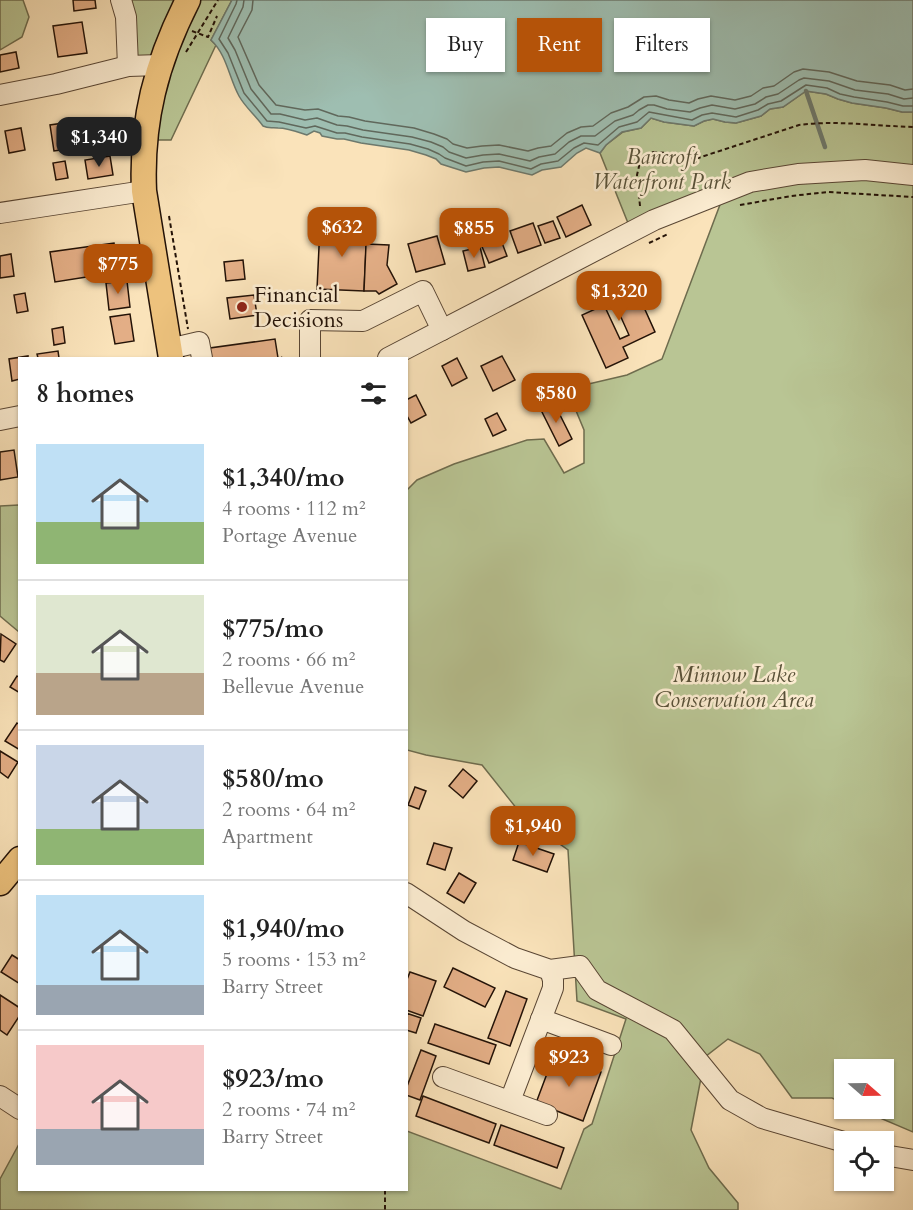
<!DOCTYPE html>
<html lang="en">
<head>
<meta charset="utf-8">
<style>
	:root { --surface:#fff; --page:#f2f2f2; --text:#222; --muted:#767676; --line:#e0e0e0; --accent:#b45309 }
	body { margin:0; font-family:Cardo,serif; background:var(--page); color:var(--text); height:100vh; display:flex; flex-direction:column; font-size:22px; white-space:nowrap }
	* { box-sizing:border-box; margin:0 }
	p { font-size:20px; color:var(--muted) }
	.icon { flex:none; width:33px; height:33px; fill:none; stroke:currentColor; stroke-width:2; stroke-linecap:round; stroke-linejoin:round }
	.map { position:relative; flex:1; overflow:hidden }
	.side { position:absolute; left:18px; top:357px; width:390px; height:834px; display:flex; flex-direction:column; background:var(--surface); border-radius:0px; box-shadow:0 2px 4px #0004 }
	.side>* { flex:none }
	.guide { position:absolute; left:426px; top:18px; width:396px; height:54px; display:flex; gap:12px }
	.needle { width:39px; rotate:110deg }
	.controls { position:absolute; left:834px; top:1059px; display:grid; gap:12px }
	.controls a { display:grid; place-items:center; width:60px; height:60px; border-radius:0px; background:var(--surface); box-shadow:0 2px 4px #0004; font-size:30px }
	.price { position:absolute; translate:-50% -51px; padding:0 14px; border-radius:12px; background:var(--accent); color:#fff; font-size:20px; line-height:39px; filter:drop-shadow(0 2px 3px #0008) }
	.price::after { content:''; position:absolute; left:50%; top:36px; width:18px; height:14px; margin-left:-9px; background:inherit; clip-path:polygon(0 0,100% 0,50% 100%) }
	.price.current { background:#222; color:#fff }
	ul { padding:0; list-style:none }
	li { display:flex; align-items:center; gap:18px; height:150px; padding:0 18px }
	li+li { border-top:2px solid var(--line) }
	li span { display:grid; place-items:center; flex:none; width:168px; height:120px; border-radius:0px; color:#555 }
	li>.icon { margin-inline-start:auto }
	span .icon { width:72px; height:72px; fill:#fffc; stroke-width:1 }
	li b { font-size:26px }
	h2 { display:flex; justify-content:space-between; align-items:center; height:72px; padding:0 18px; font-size:26px }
	.chip { padding:0 21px; border-radius:0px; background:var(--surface); box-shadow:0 2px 4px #0004; font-size:21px; line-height:54px }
	.chip.current { background:var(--accent); color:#fff }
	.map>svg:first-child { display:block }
	.green { fill:#b9c594; stroke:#6e6c4e; stroke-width:1.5 }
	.water { fill:#9ebeb1; stroke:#6d796d; stroke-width:1.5 }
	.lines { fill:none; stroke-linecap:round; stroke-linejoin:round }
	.shore { stroke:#60685c; stroke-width:1.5 }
	.stream { stroke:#6d796d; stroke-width:4.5 }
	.building { fill:#e3ae86; stroke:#231207; stroke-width:1.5 }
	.minor-casing { stroke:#594634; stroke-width:22 }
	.major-casing { stroke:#231207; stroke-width:27 }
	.path { stroke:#231207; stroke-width:2; stroke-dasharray:4.5 3; stroke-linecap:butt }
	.minor { stroke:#fcedd2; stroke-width:20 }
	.major { stroke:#edc27d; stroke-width:24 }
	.poi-dot { fill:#8f2418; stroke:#fcedd2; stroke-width:2 }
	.labels { text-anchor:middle; stroke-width:5; stroke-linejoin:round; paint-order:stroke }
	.park-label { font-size:22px; font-style:italic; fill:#585138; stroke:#fcedd2 }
	.poi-label { font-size:22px; fill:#231207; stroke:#fcedd2; text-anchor:start }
</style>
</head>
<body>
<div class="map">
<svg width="913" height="1210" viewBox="0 0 913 1210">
	<rect width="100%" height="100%" fill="#fae3ba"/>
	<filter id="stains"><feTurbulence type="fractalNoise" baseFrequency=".00333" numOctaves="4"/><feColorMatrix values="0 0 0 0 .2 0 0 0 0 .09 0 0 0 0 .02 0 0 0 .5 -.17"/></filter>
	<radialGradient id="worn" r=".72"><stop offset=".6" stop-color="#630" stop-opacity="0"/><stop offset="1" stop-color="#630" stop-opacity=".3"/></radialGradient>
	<!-- green -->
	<g class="green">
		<polygon points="0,0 23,0 29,17 22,37 0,50"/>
		<polygon points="122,0 232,0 211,40 216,45 171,140 146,140 161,64 129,65"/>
		<polygon points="806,91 826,94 838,99 852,103 886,108 902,112 913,112 913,1132 859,1109 884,1108 884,1070 844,1070 844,1103 832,1098 792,1098 760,1054 728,1039 705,1057 691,1130 709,1168 738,1203 738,1210 0,1210 0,1179 19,1144 20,1190 406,1190 407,1131 561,1189 584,1129 592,1124 626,1019 577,1001 568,850 525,819 482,765 426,755 407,750 407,490 417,480 454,464 527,440 544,439 564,473 584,463 584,430 567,389 627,375 662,359 724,194 632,233 600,153 606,145 623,132 641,128 651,118 664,122 694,126 704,121 713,119 725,122 736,123 761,116 770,109 783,107"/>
		<polygon points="19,505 20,505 19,632 0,616 0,506"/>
	</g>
	<!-- water -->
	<path class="water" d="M 232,0 L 913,0 L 913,112 L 902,112 L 886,108 L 852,103 L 838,99 L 826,94 L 806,91 L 783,107 L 770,109 L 761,116 L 736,123 L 725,122 L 713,119 L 704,121 L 694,126 L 664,122 L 651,118 L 641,128 L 622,132 L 606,145 L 600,153 L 586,148 L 577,153 L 561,167 L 542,170 L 532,175 L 499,167 L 484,168 L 466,172 L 441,164 L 436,159 L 426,155 L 409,150 L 361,143 L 344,139 L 337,139 L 322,136 L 320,133 L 314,131 L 307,135 C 298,132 288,128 278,128 C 272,127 269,129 263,126 C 256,116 245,107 239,96 C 229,78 227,55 211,40 Z"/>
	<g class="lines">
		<!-- shore -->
		<g class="shore">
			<polyline points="237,0 236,4 219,39 228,53 244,93 267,121 279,122 306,128 315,126 337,133 345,133 362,137 410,144 428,149 439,154 445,158 466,166 483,162 499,161 531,169 541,164 558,161 574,148 584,143 598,145 619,127 637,122 649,112 692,120 702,115 712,113 736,117 758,110 768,104 781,101 806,85 827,88 840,94 854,97 887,102 903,106 913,106"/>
			<polyline points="244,0 243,7 228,38 235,50 251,89 271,114 280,114 305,120 317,118 337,125 347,126 363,130 412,137 431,142 443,147 449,152 466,158 483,155 499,154 530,161 539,157 555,154 569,142 581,136 595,136 615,121 633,115 639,110 648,105 654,105 667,109 690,112 700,108 712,105 735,109 755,104 766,97 778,94 799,80 804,78 829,81 855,90 888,94 904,99 913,98"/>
			<polyline points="253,0 252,10 238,37 259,85 276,105 305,110 318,109 338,116 349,117 365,121 414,128 434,134 447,139 453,144 467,148 482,146 499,145 528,151 538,148 551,146 567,133 581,127 593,126 611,113 628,107 644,97 656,96 669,100 689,103 698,99 711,96 735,100 751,96 763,88 774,86 794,72 803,69 829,72 857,81 890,85 905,90 913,89"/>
		</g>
		<!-- stream -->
		<polyline class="stream" points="806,91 825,147"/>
	</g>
	<!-- building -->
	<g class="building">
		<polygon points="73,0 95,0 96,8 74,11"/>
		<polygon points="82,22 87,53 58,57 53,26"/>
		<polygon points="16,52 19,68 0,72 0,55"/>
		<polygon points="70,122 74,148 54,151 50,125"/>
		<polygon points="21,128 25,150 9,153 5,131"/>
		<polygon points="110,156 113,175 88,179 85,160"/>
		<polygon points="65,161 68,178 56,180 53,163"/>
		<polygon points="582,205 591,225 566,237 557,217"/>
		<polygon points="553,221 560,238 545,243 538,226"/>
		<polygon points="533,223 541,245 518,253 510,231"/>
		<polygon points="320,226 367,228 364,291 317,289"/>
		<polygon points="496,227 507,256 489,263 477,235"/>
		<polygon points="437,236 445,264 416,272 408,244"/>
		<polygon points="114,243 118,272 55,282 50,252"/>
		<polygon points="366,244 389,245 387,265 397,284 379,294 376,291 364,291"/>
		<polygon points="480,247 485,267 468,271 463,251"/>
		<polygon points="11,254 14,276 0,278 0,256"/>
		<polygon points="243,260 245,279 226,281 224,262"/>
		<polygon points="629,274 655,332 623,347 628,358 606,368 582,315 604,305 620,339 629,335 606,284"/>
		<polygon points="127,281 130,307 109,310 106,283"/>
		<polygon points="25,293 28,311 17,313 14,295"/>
		<polygon points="254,295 257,315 230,319 227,298"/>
		<polygon points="130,314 134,341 115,344 110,317"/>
		<polygon points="63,327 65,343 54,345 52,329"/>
		<polygon points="275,339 278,358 211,358 210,348"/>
		<polygon points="58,351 59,358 38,358 37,354"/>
		<polygon points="28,356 28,358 20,358 20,379 12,381 9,359"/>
		<polygon points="502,356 515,380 493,391 481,366"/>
		<polygon points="457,358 467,378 452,386 442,366"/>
		<polygon points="416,395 426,415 411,423 406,414 406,400"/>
		<polygon points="553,401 572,439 559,446 540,408"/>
		<polygon points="497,413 506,430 493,436 485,419"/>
		<polygon points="14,450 18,477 0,480 0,452"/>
		<polygon points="1,634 16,644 4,662 0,660"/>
		<polygon points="17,676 20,678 20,693 10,687"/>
		<polygon points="17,723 20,725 20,750 5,741"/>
		<polygon points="0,751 18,762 8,778 0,772"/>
		<polygon points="463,769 477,781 463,798 449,786"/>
		<polygon points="415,787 426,791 419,809 408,805"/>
		<polygon points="519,842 554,854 547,872 513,860"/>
		<polygon points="434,843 452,848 445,870 427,864"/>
		<polygon points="459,873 476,883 464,903 447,893"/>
		<polygon points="12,955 20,960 20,984 1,972"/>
		<polygon points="453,968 495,988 485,1007 444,987"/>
		<polygon points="410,972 436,981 423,1016 406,1010 406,982"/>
		<polygon points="506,991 527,999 510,1046 488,1038"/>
		<polygon points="0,995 20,1008 20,1015 7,1035 0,1030"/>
		<polygon points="406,1013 421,1018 416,1033 406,1030"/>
		<polygon points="435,1024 496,1045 489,1064 428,1043"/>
		<polygon points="421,1050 436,1056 420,1100 406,1095 406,1089"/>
		<polygon points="554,1055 601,1072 583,1121 536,1103"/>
		<polygon points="423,1096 496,1124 489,1143 416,1116"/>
		<polygon points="501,1125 564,1148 557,1168 494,1145"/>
	</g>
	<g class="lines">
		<defs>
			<g id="minor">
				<polyline points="121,0 126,17 128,66"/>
				<polyline points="0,95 56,84 128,66 160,65"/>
				<polyline points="0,213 144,191"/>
				<polyline points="169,349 199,342 202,358"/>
				<polyline points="310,358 310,320 363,321 423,291 442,330"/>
				<polyline points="388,358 654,220 750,182 798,174 865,170 913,175"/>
				<polyline points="0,420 20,416"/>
				<polyline points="406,893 464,931 515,958 550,970 580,966 597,990 673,1030 730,1100 762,1118 844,1142"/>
				<polyline points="541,1019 611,1045"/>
				<polyline points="443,1077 547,1115"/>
				<polyline points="0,1096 20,1109"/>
				<polyline points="510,1101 553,988 553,980 550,970"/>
				<polyline points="884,1155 913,1160"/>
			</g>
			<g id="major">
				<path d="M 171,358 L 144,191 C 141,121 156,63 188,0"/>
				<polyline points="0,883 20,859"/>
			</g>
		</defs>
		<!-- minor casing -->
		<use href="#minor" class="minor-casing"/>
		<!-- major casing -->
		<use href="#major" class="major-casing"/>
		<!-- path -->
		<g class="path">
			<polyline points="192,31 208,37 217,16"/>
			<polyline points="186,52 218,0"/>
			<polyline points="740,205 791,196 828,192 913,197"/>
			<path d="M 640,206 L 637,175 L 640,162 L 645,157 L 653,152 L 666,153 L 695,159 L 799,125 C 836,120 875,126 913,127"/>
			<polyline points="169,216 188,329"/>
			<polyline points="649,243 668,234"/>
			<polyline points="281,357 282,358"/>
			<polyline points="385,1190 385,1210"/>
		</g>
		<!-- minor -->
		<use href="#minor" class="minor"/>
		<!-- major -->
		<use href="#major" class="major"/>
	</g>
	<!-- markers -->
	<circle class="poi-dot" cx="242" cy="307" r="6"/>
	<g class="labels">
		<!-- park labels -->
		<g class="park-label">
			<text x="662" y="164">Bancroft<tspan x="662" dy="25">Waterfront Park</tspan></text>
			<text x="734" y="682">Minnow Lake<tspan x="734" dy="25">Conservation Area</tspan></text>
		</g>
		<!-- poi labels -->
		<g class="poi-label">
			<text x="254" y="302">Financial<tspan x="254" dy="25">Decisions</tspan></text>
		</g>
	</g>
	<rect width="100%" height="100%" filter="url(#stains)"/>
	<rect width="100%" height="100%" fill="url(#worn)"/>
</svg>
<div class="controls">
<a><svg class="needle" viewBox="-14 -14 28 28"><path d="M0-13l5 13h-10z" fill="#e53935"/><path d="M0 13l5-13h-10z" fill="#767676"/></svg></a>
<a><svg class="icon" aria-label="locate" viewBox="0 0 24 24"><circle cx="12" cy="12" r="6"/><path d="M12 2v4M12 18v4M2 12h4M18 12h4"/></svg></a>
</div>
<b class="price current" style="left:99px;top:168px">$1,340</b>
<b class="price" style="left:342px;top:258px">$632</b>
<b class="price" style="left:474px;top:259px">$855</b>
<b class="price" style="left:118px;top:295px">$775</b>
<b class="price" style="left:619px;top:322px">$1,320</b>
<b class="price" style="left:556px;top:424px">$580</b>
<b class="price" style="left:533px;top:857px">$1,940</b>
<b class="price" style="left:569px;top:1088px">$923</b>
<div class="guide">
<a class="chip">Buy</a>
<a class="chip current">Rent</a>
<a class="chip">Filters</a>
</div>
<section class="side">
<h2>8 homes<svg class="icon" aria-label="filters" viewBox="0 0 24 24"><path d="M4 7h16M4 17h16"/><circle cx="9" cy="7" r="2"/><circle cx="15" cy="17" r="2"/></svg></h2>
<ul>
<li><span style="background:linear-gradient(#bfe0f5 65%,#8fb573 0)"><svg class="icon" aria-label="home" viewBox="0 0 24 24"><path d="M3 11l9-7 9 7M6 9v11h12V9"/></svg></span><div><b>$1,340/mo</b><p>4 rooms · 112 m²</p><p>Portage Avenue</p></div></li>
<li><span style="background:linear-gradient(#dfe7d0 65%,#b9a48a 0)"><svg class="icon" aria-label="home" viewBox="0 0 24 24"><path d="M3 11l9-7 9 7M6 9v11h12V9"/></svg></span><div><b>$775/mo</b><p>2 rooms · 66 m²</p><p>Bellevue Avenue</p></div></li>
<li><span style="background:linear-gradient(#c9d6e8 70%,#8fb573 0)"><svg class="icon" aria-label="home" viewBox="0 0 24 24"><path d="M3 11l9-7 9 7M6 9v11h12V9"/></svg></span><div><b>$580/mo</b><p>2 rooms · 64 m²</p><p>Apartment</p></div></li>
<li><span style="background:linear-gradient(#bfe0f5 75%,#9aa5b1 0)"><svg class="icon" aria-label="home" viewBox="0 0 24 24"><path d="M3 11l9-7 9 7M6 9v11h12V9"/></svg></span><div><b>$1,940/mo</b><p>5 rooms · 153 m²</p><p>Barry Street</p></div></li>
<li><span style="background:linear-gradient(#f6c9c9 70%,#9aa5b1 0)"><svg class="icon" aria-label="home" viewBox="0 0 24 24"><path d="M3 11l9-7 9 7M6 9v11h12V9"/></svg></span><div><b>$923/mo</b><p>2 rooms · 74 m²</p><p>Barry Street</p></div></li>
</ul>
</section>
</div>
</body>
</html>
